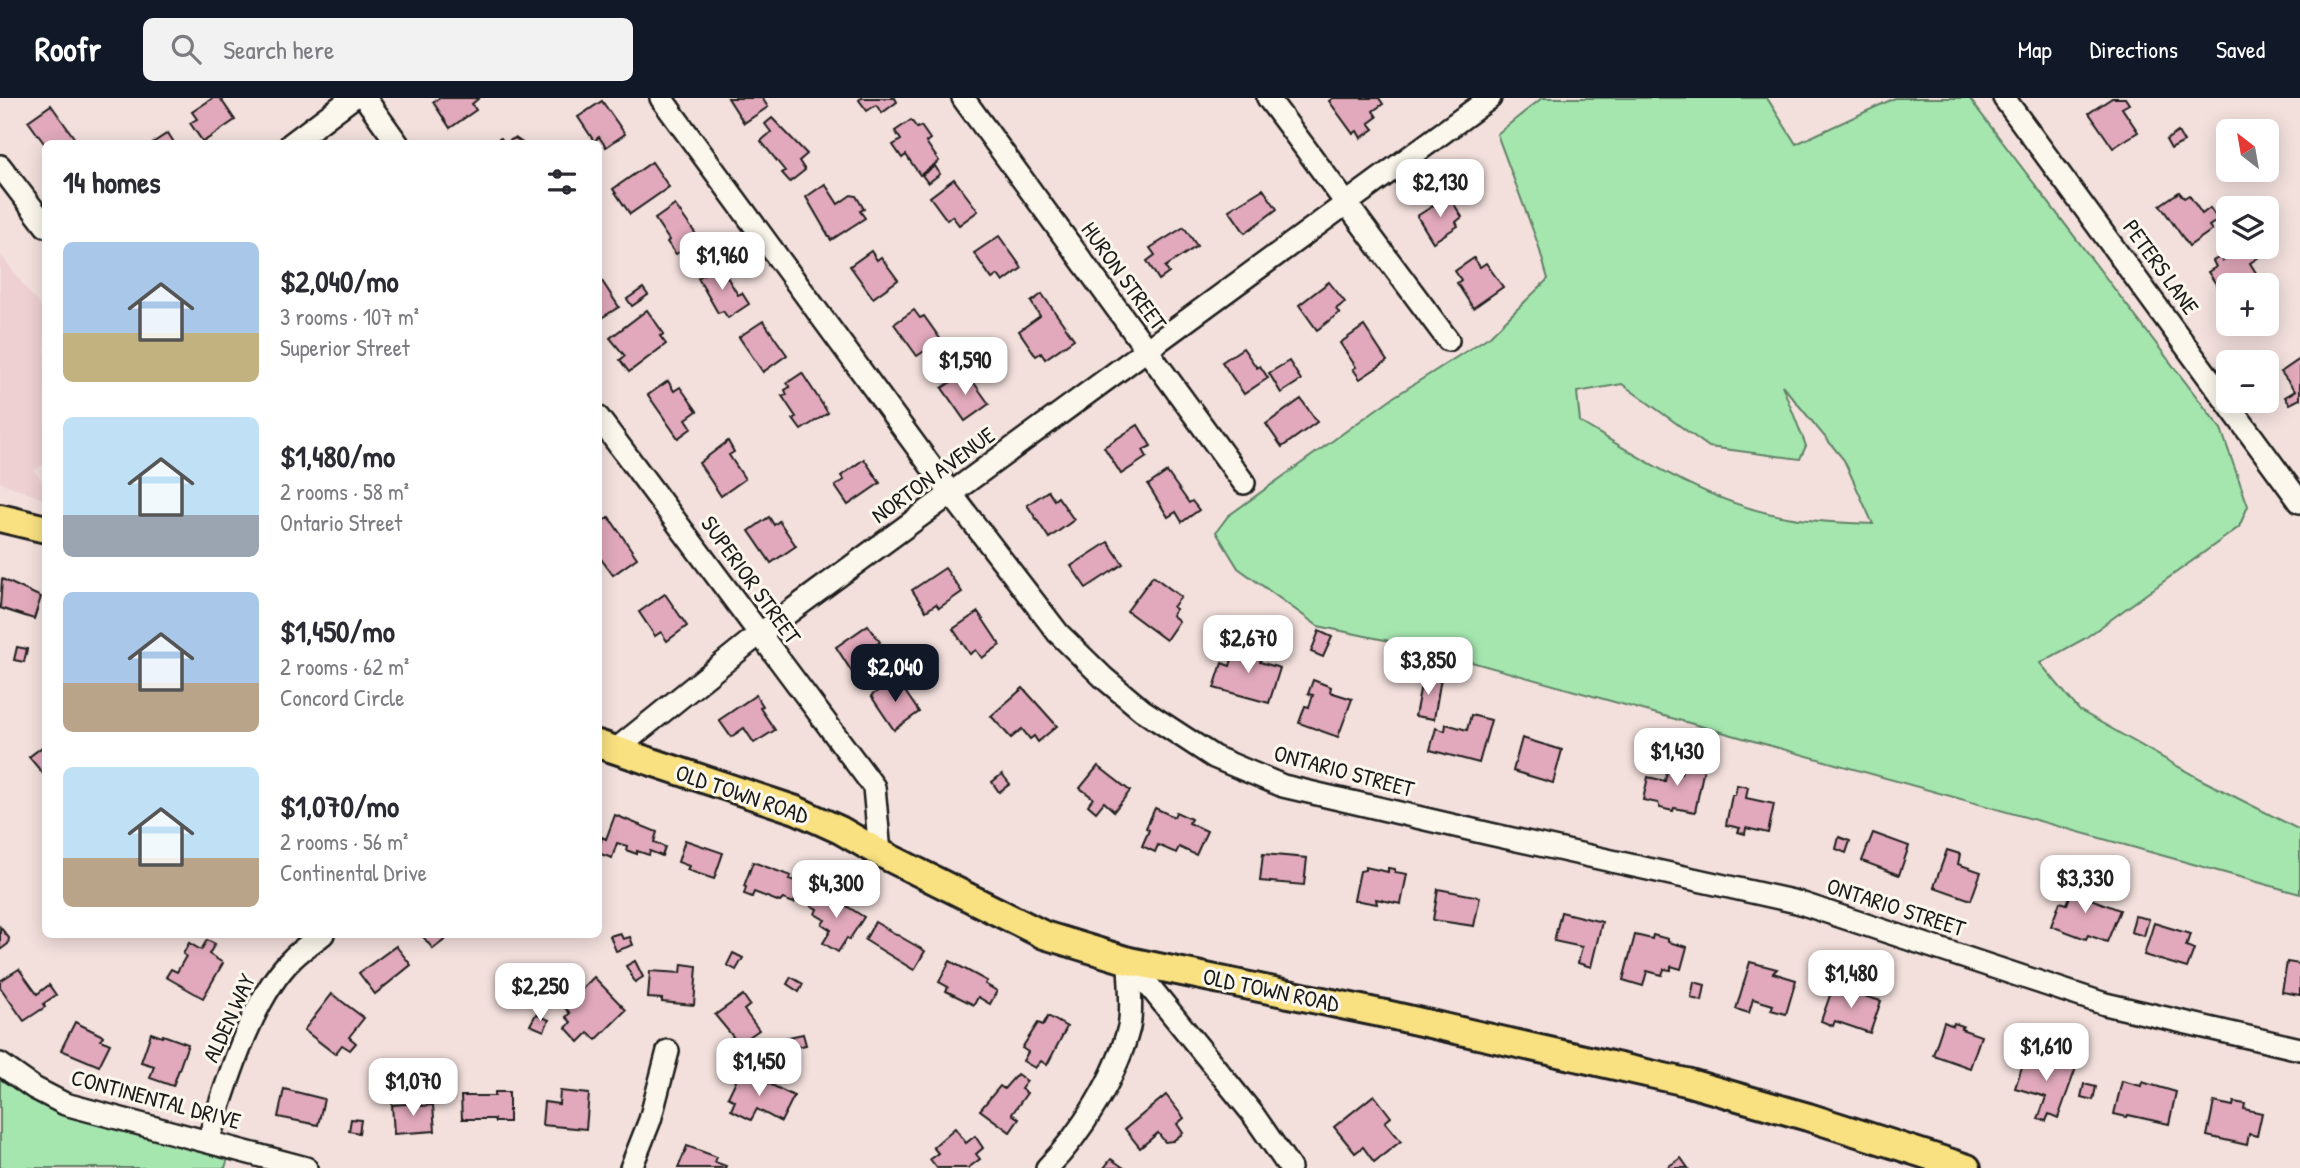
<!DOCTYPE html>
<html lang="en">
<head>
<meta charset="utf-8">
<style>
	:root { --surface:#fff; --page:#f2f2f3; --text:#2b2b33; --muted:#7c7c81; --accent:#111827 }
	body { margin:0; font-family:"Patrick Hand",sans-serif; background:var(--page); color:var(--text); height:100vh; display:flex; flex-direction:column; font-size:26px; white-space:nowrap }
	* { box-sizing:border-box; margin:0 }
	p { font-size:23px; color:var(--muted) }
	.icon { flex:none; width:38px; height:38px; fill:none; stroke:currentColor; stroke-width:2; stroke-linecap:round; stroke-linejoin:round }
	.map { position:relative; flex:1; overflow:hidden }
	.details { position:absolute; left:42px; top:42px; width:560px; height:798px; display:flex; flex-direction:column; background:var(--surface); border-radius:10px; box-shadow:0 4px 18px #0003 }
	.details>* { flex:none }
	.needle { width:46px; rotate:329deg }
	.tools { position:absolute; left:2216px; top:21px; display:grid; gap:14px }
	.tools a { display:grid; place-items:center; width:63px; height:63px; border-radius:10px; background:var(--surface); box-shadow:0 4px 18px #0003; font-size:35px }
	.price { position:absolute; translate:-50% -60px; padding:0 16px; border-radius:14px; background:#fff; color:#222; font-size:23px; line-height:46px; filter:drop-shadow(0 2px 4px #0008) }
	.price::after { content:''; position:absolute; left:50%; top:42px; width:21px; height:16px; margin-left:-10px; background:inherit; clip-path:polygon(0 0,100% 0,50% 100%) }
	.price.on { background:var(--accent); color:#fff }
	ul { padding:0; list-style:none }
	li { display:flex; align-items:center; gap:21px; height:175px; padding:0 21px }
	li span { display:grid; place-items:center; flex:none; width:196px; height:140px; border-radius:10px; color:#555 }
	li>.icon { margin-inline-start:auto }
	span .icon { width:84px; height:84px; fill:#fffc; stroke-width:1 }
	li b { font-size:30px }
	h2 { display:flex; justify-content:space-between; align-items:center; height:84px; padding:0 21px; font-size:30px }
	header { display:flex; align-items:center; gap:42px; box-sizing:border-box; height:98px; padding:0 35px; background:var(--accent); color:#fff }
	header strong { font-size:33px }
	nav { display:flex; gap:38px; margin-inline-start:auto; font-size:24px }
	.search { width:490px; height:63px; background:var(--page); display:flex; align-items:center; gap:18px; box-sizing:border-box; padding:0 24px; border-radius:10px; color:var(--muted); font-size:26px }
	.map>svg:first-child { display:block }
	.built { fill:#eed0d3 }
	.green { fill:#a5e6af; stroke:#608166; stroke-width:2; fill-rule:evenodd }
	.building { fill:#e1a9bb; stroke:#1c1c1c; stroke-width:2 }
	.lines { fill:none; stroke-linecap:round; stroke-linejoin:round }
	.minor-casing { stroke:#1c1c1c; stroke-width:26 }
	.major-casing { stroke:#1c1c1c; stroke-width:32 }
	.minor { stroke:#fbf7ec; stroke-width:21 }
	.major { stroke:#f9e181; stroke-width:26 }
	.labels { text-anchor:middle; stroke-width:6; stroke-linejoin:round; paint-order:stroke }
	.street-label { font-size:23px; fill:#1c1c1c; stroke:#fbf7ec }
</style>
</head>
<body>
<header>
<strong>Roofr</strong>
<div class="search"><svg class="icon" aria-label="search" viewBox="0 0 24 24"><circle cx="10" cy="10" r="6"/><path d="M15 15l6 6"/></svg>Search here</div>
<nav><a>Map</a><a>Directions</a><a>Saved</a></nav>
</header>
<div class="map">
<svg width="2300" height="1070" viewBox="0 0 2300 1070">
	<rect width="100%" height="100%" fill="#f3e0dd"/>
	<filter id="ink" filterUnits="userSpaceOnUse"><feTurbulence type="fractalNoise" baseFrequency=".0143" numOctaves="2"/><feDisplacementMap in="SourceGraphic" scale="14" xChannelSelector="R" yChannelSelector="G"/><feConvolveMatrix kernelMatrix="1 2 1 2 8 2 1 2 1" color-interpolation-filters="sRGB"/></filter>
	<g filter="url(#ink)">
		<!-- built -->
		<polygon class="built" points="0,156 45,215 45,365 34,373 45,388 45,402 0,384"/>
		<!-- green -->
		<g class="green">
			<path d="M 1542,0 L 1767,0 L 1796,46 L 1895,0 L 1969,0 L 2221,331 L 2248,408 L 2239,429 L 2084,541 L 2040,565 L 2079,612 L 2200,681 L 2300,732 L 2300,796 L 1418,549 L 1318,528 L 1238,470 L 1216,434 L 1228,418 L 1392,300 L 1490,238 L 1548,181 L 1538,146 L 1497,36 ZM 1622,286 L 1709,349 L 1800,361 L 1806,348 L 1782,287 L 1844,362 L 1873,426 C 1845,425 1809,424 1781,418 C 1708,404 1643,362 1580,324 L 1577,294 Z"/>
			<polygon points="0,971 58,1011 230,1054 225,1070 0,1070"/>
		</g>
		<!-- building -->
		<g class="building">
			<polygon points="213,0 220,0 235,22 203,44 190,25 197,21 192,14"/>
			<polygon points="440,0 479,0 472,6 476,12 450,30 433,4"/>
			<polygon points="728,0 762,0 768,9 744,25"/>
			<polygon points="861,0 895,0 897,4 882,15 876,7 867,13 859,2"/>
			<polygon points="1333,0 1379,0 1383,6 1373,13 1377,19 1369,25 1374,31 1361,40 1357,33 1353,36 1329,3"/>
			<polygon points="2112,0 2125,0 2129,6 2122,10 2138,34 2113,50 2089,15"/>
			<polygon points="602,3 625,36 606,49 599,39 594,43 578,19"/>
			<polygon points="51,7 75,41 68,46 46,46 46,48 28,23"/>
			<polygon points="772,20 807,56 799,63 805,72 790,84 782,75 785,73 761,43 771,34 765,26"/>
			<polygon points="911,22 917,30 921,28 930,41 926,44 939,63 920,77 906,57 902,60 893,47 901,42 895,33"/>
			<polygon points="2178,34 2184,44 2171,51 2166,42"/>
			<polygon points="168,35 175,46 151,46"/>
			<polygon points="501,40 505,45 515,40 524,46 489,46"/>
			<polygon points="652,64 669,89 630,116 613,91"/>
			<polygon points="935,68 940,76 928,85 922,77"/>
			<polygon points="954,81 978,113 959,127 952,118 947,122 930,99"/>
			<polygon points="825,86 838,106 851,97 856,98 864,111 860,113 865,120 831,142 806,99"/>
			<polygon points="1263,91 1277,111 1245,135 1229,112"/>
			<polygon points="2179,94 2184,100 2189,97 2202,116 2210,110 2218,122 2209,128 2212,132 2189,148 2160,107"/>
			<polygon points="1449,98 1462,119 1456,124 1458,128 1433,144 1417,118"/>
			<polygon points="675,107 698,139 702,137 708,146 688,160 683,152 676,156 667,144 669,142 655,121"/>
			<polygon points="1184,129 1197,148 1165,169 1169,175 1159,182 1147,163 1155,157 1150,150"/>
			<polygon points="999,138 1022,170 1003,184 998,177 992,181 974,155"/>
			<polygon points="2246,149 2265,149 2264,156 2250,165 2261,183 2255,187 2228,187 2228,204 2208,174 2216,169 2213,163 2220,159 2223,163"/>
			<polygon points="871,153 877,162 881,159 898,182 873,200 850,168"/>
			<polygon points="1474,160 1480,169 1486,165 1503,189 1473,210 1457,185 1461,182 1455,173"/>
			<polygon points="719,166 738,197 742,195 749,206 728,220 723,213 718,215 698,180"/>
			<polygon points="598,177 619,209 598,222"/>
			<polygon points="1329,184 1345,204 1336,211 1339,215 1317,232 1299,207"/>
			<polygon points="643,190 648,197 632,208 627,201"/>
			<polygon points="1042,196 1074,241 1045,261 1041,255 1036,258 1019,233 1040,218 1031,204"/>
			<polygon points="647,212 664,236 660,238 666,246 629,274 620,262 625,258 610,240"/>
			<polygon points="914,212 920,220 924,218 941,242 917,258 894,226"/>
			<polygon points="763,223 787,257 763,274 739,239"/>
			<polygon points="1364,228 1387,263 1360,281 1353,271 1356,269 1340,245"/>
			<polygon points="1243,250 1257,270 1260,268 1268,280 1244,296 1222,264"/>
			<polygon points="2300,261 2300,301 2290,306 2285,299 2295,293 2281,274"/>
			<polygon points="1289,263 1301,282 1281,295 1269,275"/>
			<polygon points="802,275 828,315 801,332 793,321 796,319 782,298 787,297 785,292 790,289 787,285"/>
			<polygon points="963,276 969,284 972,282 989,306 965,323 942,290"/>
			<polygon points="668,283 674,293 680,289 697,313 686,321 692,330 678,340 648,297"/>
			<polygon points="1301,301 1317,324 1282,349 1266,326"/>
			<polygon points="1138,327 1151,348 1143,352 1147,359 1121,376 1104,349"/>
			<polygon points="728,343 734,354 729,357 745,381 721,398 699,365"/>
			<polygon points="864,361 880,385 848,407 835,388 844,382 841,378"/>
			<polygon points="1167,374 1189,405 1192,403 1199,412 1182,424 1176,414 1168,419 1148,387"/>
			<polygon points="1048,393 1054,402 1058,399 1074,422 1049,440 1027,407"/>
			<polygon points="609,419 637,460 613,477 598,457 598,439 603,436 598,427"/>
			<polygon points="769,419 774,427 779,423 796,448 771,465 749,433"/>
			<polygon points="1108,444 1123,466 1086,490 1071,468"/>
			<polygon points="945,470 962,494 939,510 936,506 926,513 912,492"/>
			<polygon points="1153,478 1181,499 1173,509 1176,511 1172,517 1179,523 1166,542 1127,513"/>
			<polygon points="2,481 41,499 34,521 0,510"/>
			<polygon points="665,496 687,528 667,543 661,534 655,538 639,514"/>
			<polygon points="978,514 1000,547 982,560 976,552 970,556 953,531"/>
			<polygon points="868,527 880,544 872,550 876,557 852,574 836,549"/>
			<polygon points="1319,533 1332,539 1323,559 1311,554"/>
			<polygon points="1237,544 1263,552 1260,564 1280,570 1269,605 1214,590 1222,565 1230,568"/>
			<polygon points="17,549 27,551 24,564 14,562"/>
			<polygon points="1423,576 1441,580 1434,621 1415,618"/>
			<polygon points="896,580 919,614 894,632 871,598"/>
			<polygon points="1313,582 1331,589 1330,594 1352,601 1338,639 1299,625 1305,608 1309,609 1313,597 1308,596"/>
			<polygon points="1023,590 1057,628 1038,644 1034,638 1030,641 1022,631 1011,640 991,618"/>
			<polygon points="756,597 763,608 760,610 775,632 754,645 744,630 731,639 719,622"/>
			<polygon points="1471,617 1491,622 1479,665 1430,652 1436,630 1445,633 1446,626 1467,632"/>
			<polygon points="1522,640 1562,652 1553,685 1513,673"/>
			<polygon points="46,646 46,677 45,678 29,659"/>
			<polygon points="1685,661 1705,665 1695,714 1674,710 1673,713 1660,710 1658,705 1643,702 1648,679 1665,683 1667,673 1681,676"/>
			<polygon points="1098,668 1130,693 1114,713 1104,704 1096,714 1088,707 1093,700 1080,690"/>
			<polygon points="1002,676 1010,686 999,694 992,684"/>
			<polygon points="1737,687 1748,689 1746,700 1774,706 1768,735 1746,730 1745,736 1738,734 1740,730 1726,727 1732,697 1735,697"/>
			<polygon points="1155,710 1174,719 1176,714 1191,721 1189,725 1207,733 1196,757 1179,749 1176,755 1158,747 1155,754 1142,748 1149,732 1146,730"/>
			<polygon points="615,717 657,734 654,744 665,749 662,758 650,753 649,757 637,753 637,756 626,752 627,748 617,745 612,760 598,755 602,739 606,741"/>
			<polygon points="1873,735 1909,748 1899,777 1862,763"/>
			<polygon points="1839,739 1850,743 1846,755 1836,751"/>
			<polygon points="685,742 723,755 714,781 687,772 689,768 678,764"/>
			<polygon points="1947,752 1960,756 1958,766 1981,774 1971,802 1934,789"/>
			<polygon points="1263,756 1307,760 1304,787 1260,783"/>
			<polygon points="753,764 791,778 789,781 802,785 794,805 783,801 780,804 754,794 752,799 744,796 746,789 744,788"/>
			<polygon points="1365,769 1388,774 1388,770 1395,771 1395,774 1407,776 1401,806 1376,801 1377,806 1354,802 1360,773 1365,772"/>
			<polygon points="2077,781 2093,787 2088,800 2120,812 2107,844 2088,837 2086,841 2051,828 2060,804 2067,806"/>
			<polygon points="1438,791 1480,799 1474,828 1433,822"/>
			<polygon points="819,794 824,798 826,795 864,819 849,842 847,840 838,854 823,845 831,832 822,826 825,822 815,816 817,811 810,807"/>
			<polygon points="1561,814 1602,824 1591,869 1578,865 1582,849 1554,843"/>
			<polygon points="2135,818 2149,821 2144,838 2131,834"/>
			<polygon points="875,824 925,853 914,872 865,842"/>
			<polygon points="2154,825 2190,836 2186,848 2194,851 2187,870 2144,857"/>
			<polygon points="0,829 9,840 8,846 0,852 0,856"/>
			<polygon points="620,835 623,841 630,839 633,847 616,853 610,838"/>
			<polygon points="421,836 452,836 433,851"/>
			<polygon points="1635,837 1652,841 1653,837 1668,841 1668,844 1687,849 1681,871 1671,868 1671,872 1664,871 1662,877 1647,873 1643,888 1623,882"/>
			<polygon points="207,842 215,846 209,856 223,865 203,900 166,879 171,871 177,874 186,858 183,856 189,845 201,852"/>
			<polygon points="396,848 411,867 375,896 359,875"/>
			<polygon points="733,855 743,860 736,872 727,867"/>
			<polygon points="635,863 643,879 635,884 626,868"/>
			<polygon points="950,863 987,883 985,886 997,893 990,906 978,899 974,907 946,893 948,889 939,884"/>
			<polygon points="1750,864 1777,871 1773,875 1796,882 1786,916 1771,912 1773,907 1753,901 1749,915 1736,911"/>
			<polygon points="2287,864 2300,866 2300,897 2282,894"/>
			<polygon points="682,866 697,868 694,907 662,904 662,901 648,900 650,873 681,875"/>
			<polygon points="19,871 37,896 49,887 56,897 43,906 45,909 24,923 0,889 0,883"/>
			<polygon points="594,879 626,912 596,942 588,935 579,944 566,930 571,924 566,919 570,915 564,909"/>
			<polygon points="791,879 803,886 799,894 787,886"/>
			<polygon points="1694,884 1705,887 1702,903 1691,900"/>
			<polygon points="1833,889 1881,903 1870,935 1835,923 1833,928 1821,923"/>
			<polygon points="332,896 364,920 349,939 356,945 350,952 342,947 335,956 304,932"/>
			<polygon points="743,897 750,907 744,912 759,932 739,946 715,917"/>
			<polygon points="536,916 549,922 544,933 530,927"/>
			<polygon points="1048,918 1067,929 1047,967 1041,963 1035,970 1023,963 1028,954 1022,950 1038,925 1043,927"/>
			<polygon points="75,924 103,938 101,942 110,946 99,968 61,952"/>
			<polygon points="1944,924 1953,928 1954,925 1963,928 1961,931 1981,938 1970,970 1933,957"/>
			<polygon points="151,935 162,939 163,937 188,946 173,988 150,980 154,968 141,964"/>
			<polygon points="803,936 806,947 786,951 784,940"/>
			<polygon points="2026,957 2047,963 2048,961 2076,970 2058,1020 2049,1016 2046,1023 2038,1021 2046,999 2015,990"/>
			<polygon points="741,972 794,998 781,1024 757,1011 751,1022 731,1012 735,1003 728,999"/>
			<polygon points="1017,976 1027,983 1021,991 1027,995 1012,1016 1019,1021 1010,1034 980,1012 1000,988 1004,991"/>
			<polygon points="2122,983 2141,988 2142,984 2176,994 2169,1026 2128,1017 2127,1019 2114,1016"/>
			<polygon points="2084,986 2096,989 2093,1002 2081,999"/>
			<polygon points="284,991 324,1001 318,1027 278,1019"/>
			<polygon points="560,993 589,996 586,1031 542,1027 544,1004 559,1006"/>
			<polygon points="495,994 509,994 509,1024 495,1024 494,1021 462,1021 461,998 495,998"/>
			<polygon points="1166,997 1184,1020 1177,1026 1183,1035 1173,1043 1165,1044 1158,1035 1140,1050 1125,1031"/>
			<polygon points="1374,997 1391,1019 1385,1024 1401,1043 1374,1064 1363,1049 1355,1055 1334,1029"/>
			<polygon points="2214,1004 2233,1008 2234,1004 2245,1006 2244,1011 2262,1015 2257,1038 2249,1036 2247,1047 2207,1038"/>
			<polygon points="420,1005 421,1008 433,1007 435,1033 394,1036 392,1007"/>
			<polygon points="351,1021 361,1022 359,1035 349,1033"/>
			<polygon points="955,1030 966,1045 975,1038 983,1050 976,1056 980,1061 968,1070 937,1070 930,1061 938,1055 933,1049"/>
			<polygon points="687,1048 717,1059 715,1064 726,1068 725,1070 678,1070"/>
			<polygon points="1681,1060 1688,1070 1666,1070"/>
			<polygon points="1111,1061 1124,1070 1104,1070"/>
		</g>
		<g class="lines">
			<defs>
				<g id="minor">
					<polyline points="365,0 398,46"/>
					<polyline points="661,0 952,397 1058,535 1104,580 1142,612 1214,659 1283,688 1490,736 1797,804 2105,906 2300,951"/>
					<polyline points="963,0 1244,385"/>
					<polyline points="1268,0 1448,242"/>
					<polyline points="2004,0 2300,404"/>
					<polyline points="291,46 352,0"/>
					<polyline points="0,68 46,128"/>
					<polyline points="598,319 874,689 880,755"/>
					<polyline points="614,653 758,537 1490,0"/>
					<polyline points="1129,863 1252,1015 1290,1070"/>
					<polyline points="0,966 34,990 65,1006 306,1070"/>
					<path d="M 208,1043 C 226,988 251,900 293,860 C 302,851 313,844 323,836"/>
					<polyline points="631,1070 650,1022 668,953"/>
					<path d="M 1047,1070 C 1082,1035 1117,977 1129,929 C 1133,909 1129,883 1129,863"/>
				</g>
				<g id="major">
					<polyline points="0,420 46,431"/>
					<polyline points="598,646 796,712 840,732 880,755 1044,837 1129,863 1390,917 1686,984 1808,1019 1967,1070"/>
				</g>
			</defs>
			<!-- minor casing -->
			<use href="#minor" class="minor-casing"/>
			<!-- major casing -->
			<use href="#major" class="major-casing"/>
			<!-- minor -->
			<use href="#minor" class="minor"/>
			<!-- major -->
			<use href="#major" class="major"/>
		</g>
	</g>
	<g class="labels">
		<!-- street labels -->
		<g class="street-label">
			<text transform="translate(2161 169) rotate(54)" y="8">PETERS LANE</text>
			<text transform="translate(1124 178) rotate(54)" y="8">HURON STREET</text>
			<text transform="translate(933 377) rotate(-36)" y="8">NORTON AVENUE</text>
			<text transform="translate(751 482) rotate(54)" y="8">SUPERIOR STREET</text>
			<text transform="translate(1344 673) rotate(15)" y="8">ONTARIO STREET</text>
			<text transform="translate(742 696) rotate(19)" y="8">OLD TOWN ROAD</text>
			<text transform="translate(1896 809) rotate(18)" y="8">ONTARIO STREET</text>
			<text transform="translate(1271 892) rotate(12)" y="8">OLD TOWN ROAD</text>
			<text transform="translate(229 920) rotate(-65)" y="8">ALDEN WAY</text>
			<text transform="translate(156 1001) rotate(15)" y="8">CONTINENTAL DRIVE</text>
		</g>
	</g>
</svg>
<div class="tools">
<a><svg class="needle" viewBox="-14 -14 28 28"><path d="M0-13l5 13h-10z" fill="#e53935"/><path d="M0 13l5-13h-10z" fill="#7c7c81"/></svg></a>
<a><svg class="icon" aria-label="layers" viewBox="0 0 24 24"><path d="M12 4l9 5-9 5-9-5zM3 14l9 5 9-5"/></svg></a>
<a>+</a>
<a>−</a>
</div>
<b class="price" style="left:1440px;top:121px">$2,130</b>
<b class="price" style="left:722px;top:194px">$1,960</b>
<b class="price" style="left:965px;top:299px">$1,590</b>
<b class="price" style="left:1248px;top:577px">$2,670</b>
<b class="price" style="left:1428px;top:599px">$3,850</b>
<b class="price on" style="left:895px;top:606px">$2,040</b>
<b class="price" style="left:1677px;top:690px">$1,430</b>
<b class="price" style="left:2085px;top:817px">$3,330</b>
<b class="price" style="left:836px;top:822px">$4,300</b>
<b class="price" style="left:1851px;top:912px">$1,480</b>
<b class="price" style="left:540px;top:925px">$2,250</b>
<b class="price" style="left:2046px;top:985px">$1,610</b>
<b class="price" style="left:759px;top:1000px">$1,450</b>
<b class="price" style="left:413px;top:1020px">$1,070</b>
<section class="details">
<h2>14 homes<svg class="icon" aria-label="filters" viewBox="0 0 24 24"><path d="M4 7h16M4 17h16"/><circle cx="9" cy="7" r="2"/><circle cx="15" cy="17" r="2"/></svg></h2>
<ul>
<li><span style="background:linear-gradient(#a9c7e8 65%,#c2b280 0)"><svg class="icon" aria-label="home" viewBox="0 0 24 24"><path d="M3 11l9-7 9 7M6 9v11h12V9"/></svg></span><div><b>$2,040/mo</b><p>3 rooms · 107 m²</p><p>Superior Street</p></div></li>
<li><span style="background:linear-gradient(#bfe0f5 70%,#9aa5b1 0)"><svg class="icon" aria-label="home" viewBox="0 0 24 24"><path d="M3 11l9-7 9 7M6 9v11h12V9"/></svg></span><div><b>$1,480/mo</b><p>2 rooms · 58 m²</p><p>Ontario Street</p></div></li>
<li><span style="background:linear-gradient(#a9c7e8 65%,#b9a48a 0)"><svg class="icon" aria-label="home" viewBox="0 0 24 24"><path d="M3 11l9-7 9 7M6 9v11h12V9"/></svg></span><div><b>$1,450/mo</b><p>2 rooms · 62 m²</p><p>Concord Circle</p></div></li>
<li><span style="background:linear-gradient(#bfe0f5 65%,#b9a48a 0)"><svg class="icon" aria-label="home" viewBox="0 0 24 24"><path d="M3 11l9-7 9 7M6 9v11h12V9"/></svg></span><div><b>$1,070/mo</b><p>2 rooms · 56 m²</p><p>Continental Drive</p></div></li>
</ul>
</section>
</div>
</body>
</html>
